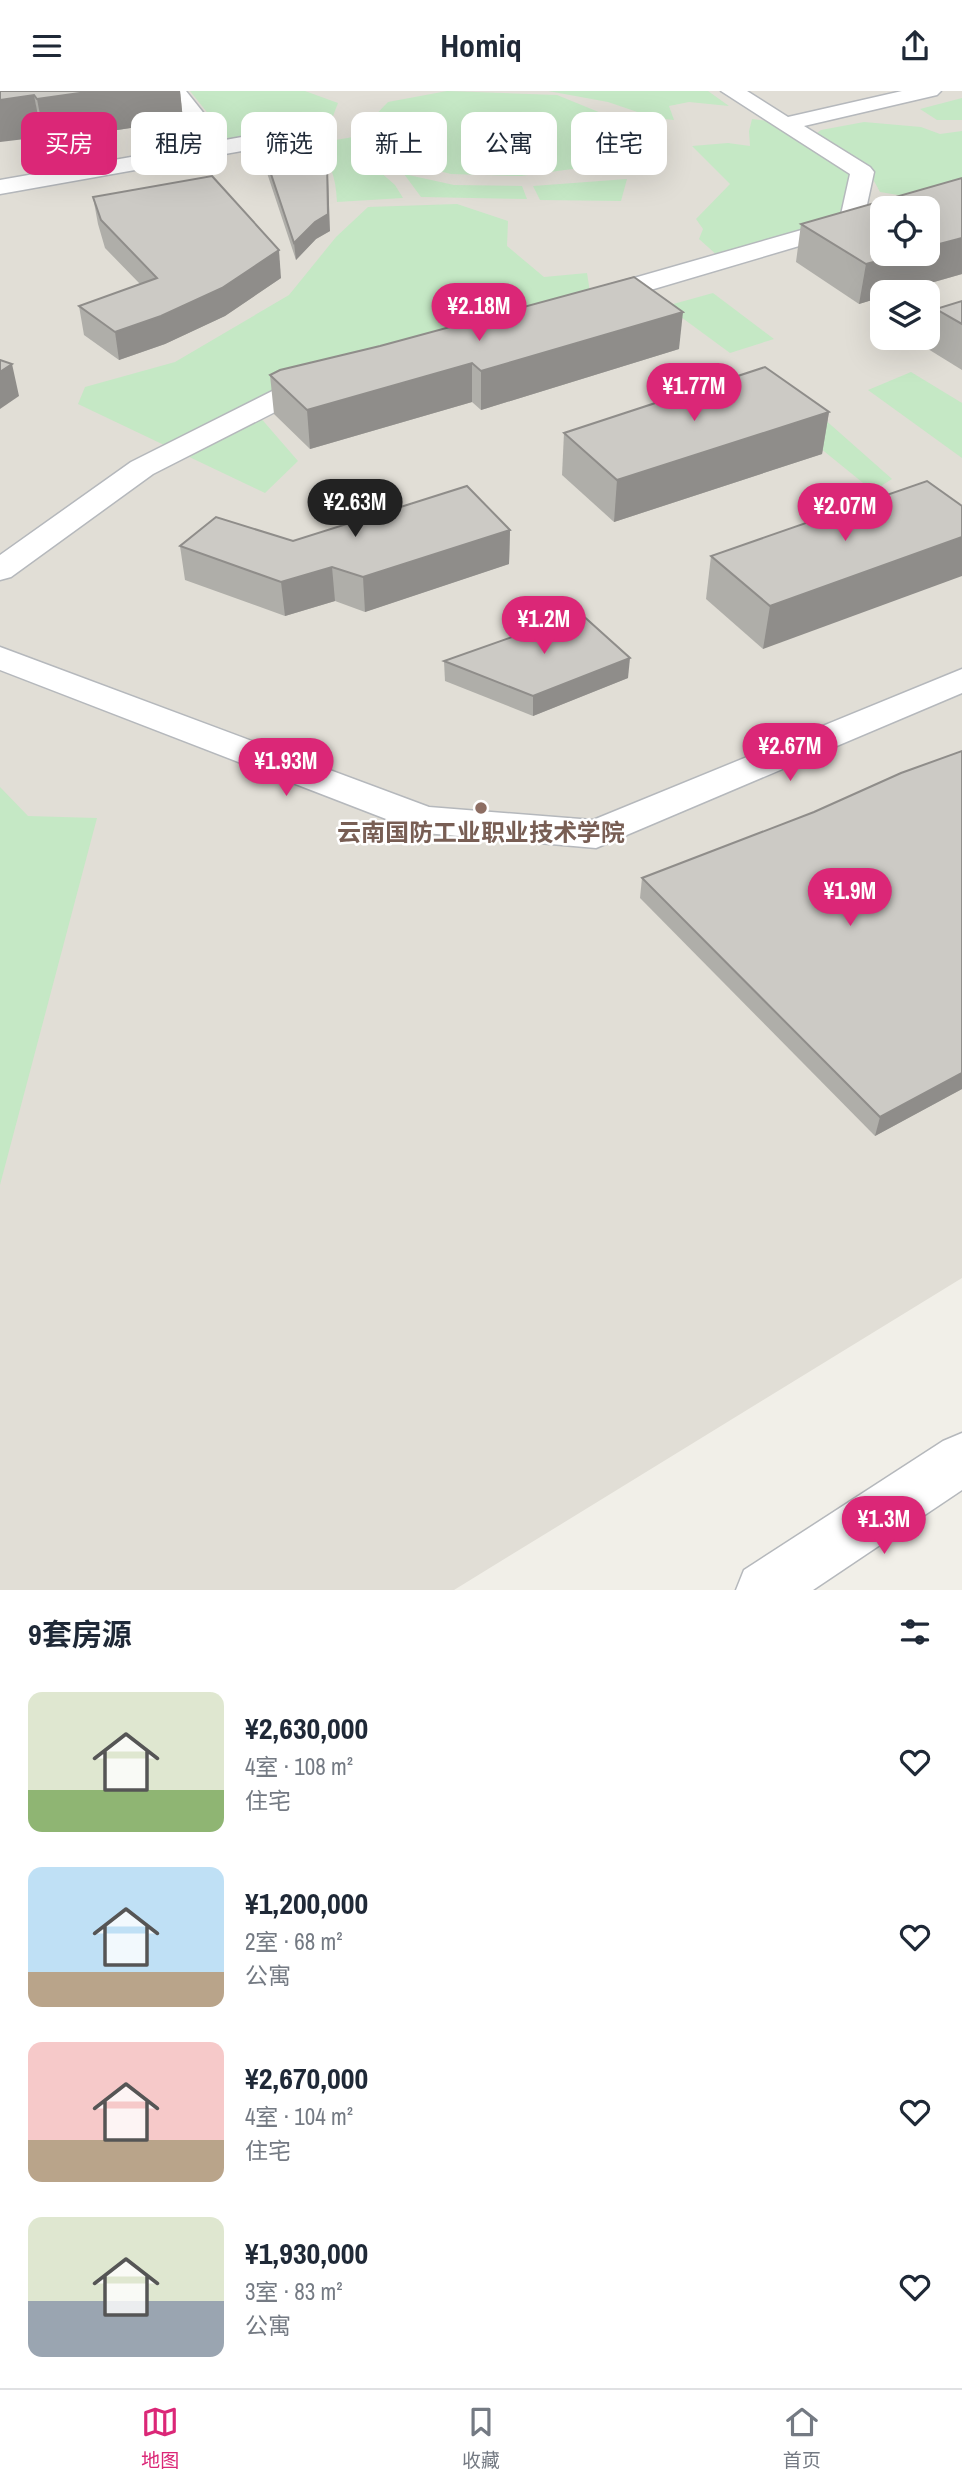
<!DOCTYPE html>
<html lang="zh">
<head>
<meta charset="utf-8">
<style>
	:root { --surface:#fff; --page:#f2f2f3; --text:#1f2937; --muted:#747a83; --line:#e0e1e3; --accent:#db2777 }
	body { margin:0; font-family:"Archivo Narrow","Noto Sans SC",sans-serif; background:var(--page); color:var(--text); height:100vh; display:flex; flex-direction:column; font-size:26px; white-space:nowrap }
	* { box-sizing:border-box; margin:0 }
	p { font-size:23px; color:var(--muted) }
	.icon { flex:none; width:38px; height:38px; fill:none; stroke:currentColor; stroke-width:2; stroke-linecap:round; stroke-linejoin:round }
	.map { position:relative; height:1499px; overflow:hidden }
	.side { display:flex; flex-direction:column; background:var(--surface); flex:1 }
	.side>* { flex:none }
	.hud { position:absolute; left:21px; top:21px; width:920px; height:63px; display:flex; gap:14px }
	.buttons { position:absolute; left:870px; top:105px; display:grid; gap:14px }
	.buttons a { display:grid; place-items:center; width:70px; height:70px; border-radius:14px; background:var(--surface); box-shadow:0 7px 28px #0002; font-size:35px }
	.price { position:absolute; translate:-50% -60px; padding:0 16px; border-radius:24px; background:var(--accent); color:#fff; font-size:23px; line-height:46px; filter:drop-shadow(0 2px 4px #0008) }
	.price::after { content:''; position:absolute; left:50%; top:42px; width:21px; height:16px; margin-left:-10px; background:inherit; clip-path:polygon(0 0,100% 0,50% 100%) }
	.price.active { background:#222; color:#fff }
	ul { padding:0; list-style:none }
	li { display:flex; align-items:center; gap:21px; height:175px; padding:0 28px }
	li span { display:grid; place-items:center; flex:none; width:196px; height:140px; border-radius:14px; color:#555 }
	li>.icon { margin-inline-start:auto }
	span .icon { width:84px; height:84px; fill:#fffc; stroke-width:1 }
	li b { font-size:30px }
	h2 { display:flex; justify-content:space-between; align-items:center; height:84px; padding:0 28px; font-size:30px }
	.chip { padding:0 24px; border-radius:14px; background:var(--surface); box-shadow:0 7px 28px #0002; font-size:24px; line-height:63px }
	.chip.active { background:var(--accent); color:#fff }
	header { display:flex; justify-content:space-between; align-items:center; height:91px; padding:0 28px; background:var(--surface); font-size:32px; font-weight:700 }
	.dock { display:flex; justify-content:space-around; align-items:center; height:98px; border-top:2px solid var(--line); background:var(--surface); font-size:19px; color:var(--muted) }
	.dock a { display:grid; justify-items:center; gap:4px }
	.dock .active { color:var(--accent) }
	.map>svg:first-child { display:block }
	.education { fill:#e1ded6; fill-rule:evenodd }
	.green { fill:#c5e8c5 }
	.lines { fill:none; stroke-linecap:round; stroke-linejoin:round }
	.minor-casing { stroke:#b5b8bc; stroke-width:3 }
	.minor { fill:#fff; fill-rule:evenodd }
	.wall { fill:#afaea9 }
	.shaded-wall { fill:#8f8d8a }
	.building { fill:#cccac5; stroke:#8f8d8a; stroke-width:2 }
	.education-dot { fill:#8d6e63; stroke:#fff; stroke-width:2.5 }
	.labels { text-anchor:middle; stroke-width:5; stroke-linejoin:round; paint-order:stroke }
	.education-label { font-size:24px; font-weight:bold; fill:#785e54; stroke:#fff }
</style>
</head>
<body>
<header><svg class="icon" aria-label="menu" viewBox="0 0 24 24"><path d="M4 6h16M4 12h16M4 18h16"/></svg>Homiq<svg class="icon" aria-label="share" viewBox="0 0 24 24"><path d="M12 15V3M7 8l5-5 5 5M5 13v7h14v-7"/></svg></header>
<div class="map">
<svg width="962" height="1499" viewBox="0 0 962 1499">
	<rect width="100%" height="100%" fill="#f1efe8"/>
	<!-- education -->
	<path class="education" d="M 0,0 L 962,0 L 962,1187 L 454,1499 L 0,1499 ZM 882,117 L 928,117 L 928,163 L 882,163 ZM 882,201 L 928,201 L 928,247 L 882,247 Z"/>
	<!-- green -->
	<g class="green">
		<polygon points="190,0 305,0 338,12 330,33 230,50"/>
		<polygon points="447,0 557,4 606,24 617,57 587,76 521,85 451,83 396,69 363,49 363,37 388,11"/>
		<polygon points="548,0 708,0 729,15 689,11 669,15 674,29 655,27 608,11"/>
		<polygon points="962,7 962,29 937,29 920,18"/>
		<polygon points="752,28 769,30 855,83 844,130 718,165 699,148 703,138 696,128 730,93 692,55 728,52 750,55 749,40"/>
		<polygon points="864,31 921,36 940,43 962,40 962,89 904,105 880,101 868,79 813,45 821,39"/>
		<path d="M 353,46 L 370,72 L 395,94 L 403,107 L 337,111 C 336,86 331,71 313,53 Z"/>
		<polygon points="404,83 454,94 522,95 527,108 421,106"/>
		<polygon points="627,88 621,110 540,109 533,95"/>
		<polygon points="457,113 508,130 507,155 544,186 587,182 594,227 259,325 298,370 265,402 78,313 85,296 175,271 289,204 336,146 368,116"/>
		<polygon points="713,202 774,248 730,262 666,215"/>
		<polygon points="911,281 962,312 962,367 868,299"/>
		<polygon points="814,319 892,388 873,400 782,326"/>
		<polygon points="0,696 28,725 97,727 0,1094"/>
	</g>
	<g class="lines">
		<defs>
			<g id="minor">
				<polygon points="164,0 186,0 225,49 320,32 328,34 331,39 328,44 320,46 0,103 0,89 205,53"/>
				<polygon points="721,0 747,0 788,26 902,0 941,0 937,4 804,35 870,76 874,81 863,132 860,137 603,213 594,215 585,213 581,207 585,201 840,128 850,83"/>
				<polygon points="318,280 328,282 332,288 328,294 153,383 11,486 0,489 0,464 131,371 308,282"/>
				<polygon points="0,556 429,716 593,729 962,578 962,602 596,757 425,742 412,738 0,579"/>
				<polygon points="962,1342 962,1399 813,1499 736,1499 744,1479 943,1350"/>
			</g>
		</defs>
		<!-- minor casing -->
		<use href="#minor" class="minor-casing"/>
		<!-- minor -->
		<use href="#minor" class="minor"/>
	</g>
	<!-- wall -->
	<g class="wall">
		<polygon points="0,0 180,0 183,29 45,50"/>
		<polygon points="261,53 330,140 316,148 296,169 263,70"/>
		<polygon points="962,87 962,183 899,201 882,201 882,206 859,213 796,171 801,133"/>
		<polygon points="93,106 281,187 225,225 165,253 119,269 84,244 79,215 140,193 105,157 98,133"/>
		<polygon points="962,210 962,279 928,258 936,218"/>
		<polygon points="679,258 481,319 472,311 310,358 274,323 270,284"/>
		<polygon points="829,321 822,363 614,431 562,384 564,342"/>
		<polygon points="927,390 763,558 706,508 711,465"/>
		<polygon points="510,439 509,473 365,521 335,510 285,525 185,489 180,455"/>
		<polygon points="444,570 628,587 533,625 445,590"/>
		<polygon points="642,787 962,998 875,1045 640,807"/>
	</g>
	<!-- shaded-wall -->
	<g class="shaded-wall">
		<polygon points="94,0 180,0 183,29 45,50 37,8"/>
		<polygon points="34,4 42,46 0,51 0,9"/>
		<polygon points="328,87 330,140 316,148 296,169 294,152"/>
		<polygon points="962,147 962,183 899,201 882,201 882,206 859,213 866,173 904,163 928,163 928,156"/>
		<polygon points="279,159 281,187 225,225 165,253 119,269 115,241"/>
		<polygon points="683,221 679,258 481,319 481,280"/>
		<polygon points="472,272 472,311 310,358 307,319"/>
		<polygon points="12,273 19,305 0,318 0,281"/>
		<polygon points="829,321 822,363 614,431 617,389"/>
		<polygon points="510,439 509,473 365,521 363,486"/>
		<polygon points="962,446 962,485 763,558 770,515"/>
		<polygon points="332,476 335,510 285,525 281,491"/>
		<polygon points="630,567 628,587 533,625 533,605"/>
		<polygon points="962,982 962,998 875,1045 880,1026"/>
	</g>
	<!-- building -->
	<g class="building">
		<polygon points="0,0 94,0 37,8 34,4 0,9"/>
		<polygon points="316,44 327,70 328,123 315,131 294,152 261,53"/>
		<polygon points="212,85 279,159 222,197 161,225 115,241 79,215 157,187 101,129 93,106"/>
		<polygon points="962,87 962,147 928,156 928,117 882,117 882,163 904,163 866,173 801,133"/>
		<polygon points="634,186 683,221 481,280 472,272 307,319 270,284 280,279 380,255"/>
		<polygon points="962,210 962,233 936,218"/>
		<polygon points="0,269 12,273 0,281"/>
		<polygon points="765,276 829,321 617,389 564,342"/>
		<polygon points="927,390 962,415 962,446 770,515 711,465"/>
		<polygon points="467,395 510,439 363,486 332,476 281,491 180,455 216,426 293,450"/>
		<polygon points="580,522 630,567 533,605 444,570"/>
		<polygon points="962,660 962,982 880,1026 642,787 814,721 901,682"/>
	</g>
	<!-- markers -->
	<circle class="education-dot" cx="481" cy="717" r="7"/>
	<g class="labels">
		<!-- education labels -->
		<g class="education-label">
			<text x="481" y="750">云南国防工业职业技术学院</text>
		</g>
	</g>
</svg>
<div class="buttons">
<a><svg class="icon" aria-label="locate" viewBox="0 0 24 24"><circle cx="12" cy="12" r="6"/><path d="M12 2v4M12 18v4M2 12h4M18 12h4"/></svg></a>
<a><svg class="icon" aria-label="layers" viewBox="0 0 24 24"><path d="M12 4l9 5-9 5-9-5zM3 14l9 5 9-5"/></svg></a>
</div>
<b class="price" style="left:479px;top:252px">¥2.18M</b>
<b class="price" style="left:694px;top:332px">¥1.77M</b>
<b class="price active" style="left:355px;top:448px">¥2.63M</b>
<b class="price" style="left:845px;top:452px">¥2.07M</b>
<b class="price" style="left:544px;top:565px">¥1.2M</b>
<b class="price" style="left:790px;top:692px">¥2.67M</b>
<b class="price" style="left:286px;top:707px">¥1.93M</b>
<b class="price" style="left:850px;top:837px">¥1.9M</b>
<b class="price" style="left:884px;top:1465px">¥1.3M</b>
<div class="hud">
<a class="chip active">买房</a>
<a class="chip">租房</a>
<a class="chip">筛选</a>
<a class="chip">新上</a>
<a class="chip">公寓</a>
<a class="chip">住宅</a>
</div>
</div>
<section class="side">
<h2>9套房源<svg class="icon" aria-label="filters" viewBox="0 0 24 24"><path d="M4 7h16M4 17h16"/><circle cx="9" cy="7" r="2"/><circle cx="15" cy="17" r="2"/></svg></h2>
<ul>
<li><span style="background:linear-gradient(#dfe7d0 70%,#8fb573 0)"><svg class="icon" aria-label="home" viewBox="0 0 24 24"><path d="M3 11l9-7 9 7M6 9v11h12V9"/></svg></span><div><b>¥2,630,000</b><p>4室 · 108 m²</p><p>住宅</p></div><svg class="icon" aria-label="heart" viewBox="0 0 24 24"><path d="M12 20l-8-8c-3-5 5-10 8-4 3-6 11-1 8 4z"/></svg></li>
<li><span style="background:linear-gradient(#bfe0f5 75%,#b9a48a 0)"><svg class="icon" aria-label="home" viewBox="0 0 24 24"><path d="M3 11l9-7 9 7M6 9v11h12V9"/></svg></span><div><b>¥1,200,000</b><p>2室 · 68 m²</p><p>公寓</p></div><svg class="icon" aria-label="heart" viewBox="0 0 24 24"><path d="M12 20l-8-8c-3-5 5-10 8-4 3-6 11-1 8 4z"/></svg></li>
<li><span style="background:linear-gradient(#f6c9c9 70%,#b9a48a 0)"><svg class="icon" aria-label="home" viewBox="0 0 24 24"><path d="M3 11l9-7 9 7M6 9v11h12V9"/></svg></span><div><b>¥2,670,000</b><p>4室 · 104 m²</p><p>住宅</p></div><svg class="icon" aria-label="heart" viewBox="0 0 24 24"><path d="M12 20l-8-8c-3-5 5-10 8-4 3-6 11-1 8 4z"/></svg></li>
<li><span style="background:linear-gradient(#dfe7d0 60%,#9aa5b1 0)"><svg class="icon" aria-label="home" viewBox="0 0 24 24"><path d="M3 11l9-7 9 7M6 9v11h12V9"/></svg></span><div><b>¥1,930,000</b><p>3室 · 83 m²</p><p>公寓</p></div><svg class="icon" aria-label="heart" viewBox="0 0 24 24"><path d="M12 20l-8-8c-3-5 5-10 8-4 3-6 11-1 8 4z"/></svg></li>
</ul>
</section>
<nav class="dock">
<a class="active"><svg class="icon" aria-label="map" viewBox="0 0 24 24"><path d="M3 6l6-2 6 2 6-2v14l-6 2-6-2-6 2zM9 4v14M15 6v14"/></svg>地图</a>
<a><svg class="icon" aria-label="saved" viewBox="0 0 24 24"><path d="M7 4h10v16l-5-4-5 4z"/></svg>收藏</a>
<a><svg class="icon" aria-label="home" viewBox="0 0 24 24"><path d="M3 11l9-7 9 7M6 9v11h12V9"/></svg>首页</a>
</nav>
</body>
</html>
